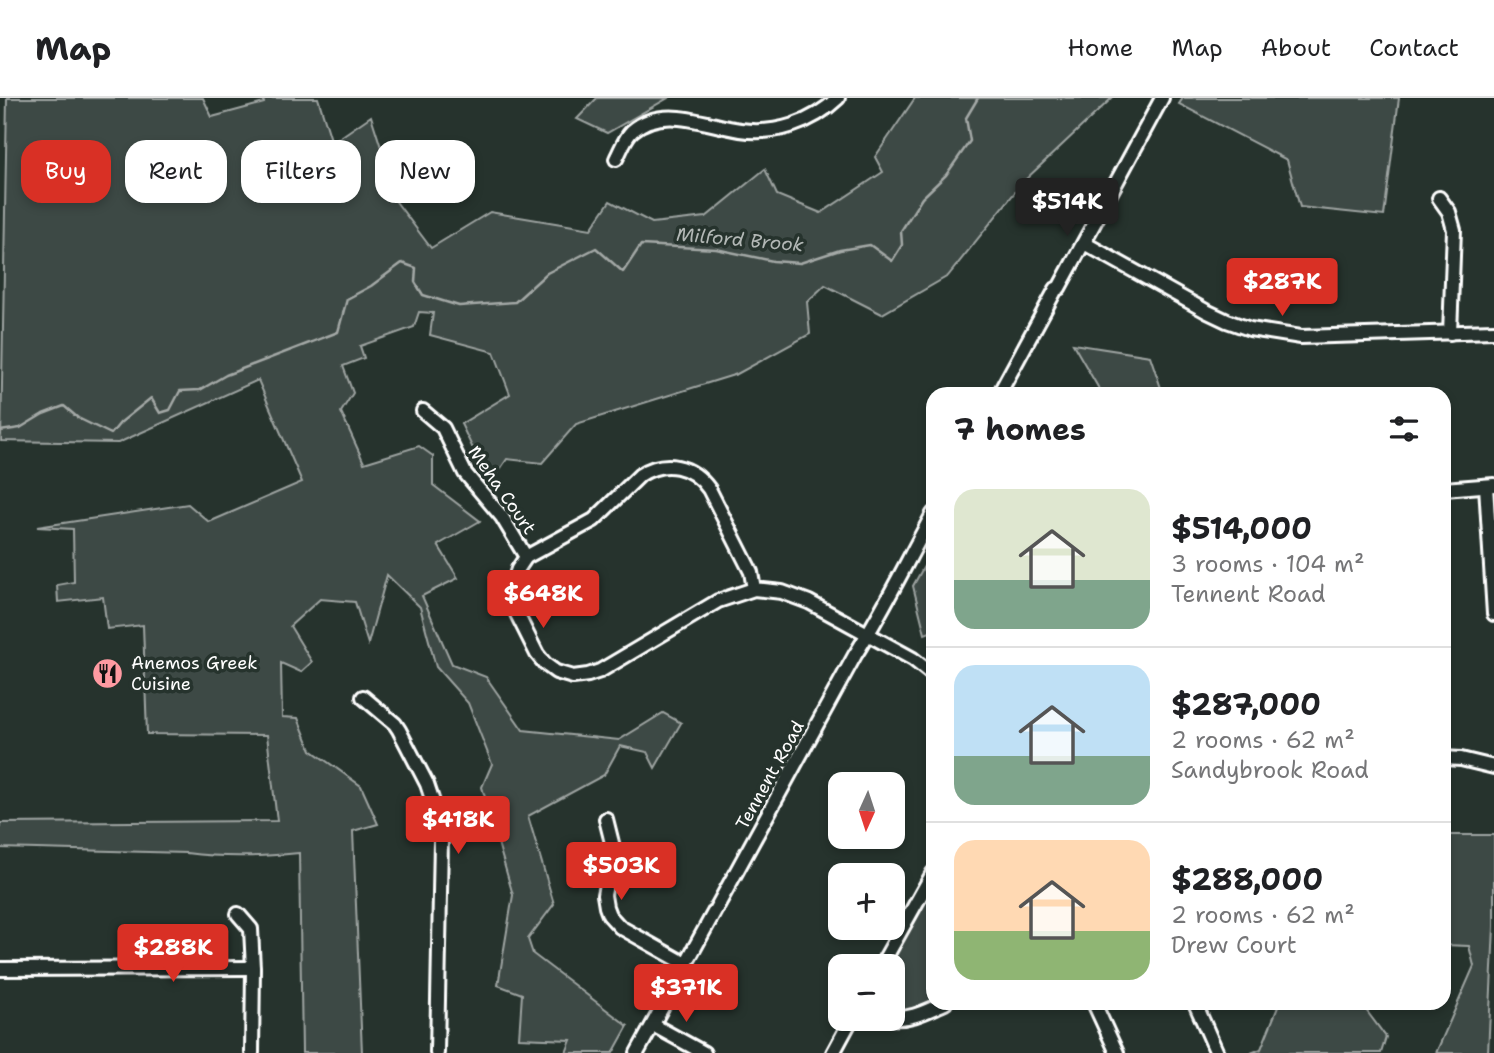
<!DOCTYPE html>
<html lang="en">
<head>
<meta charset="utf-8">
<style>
	:root { --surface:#fff; --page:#f2f2f2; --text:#202124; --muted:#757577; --line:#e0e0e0; --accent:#d93025 }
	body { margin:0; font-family:"Shantell Sans",sans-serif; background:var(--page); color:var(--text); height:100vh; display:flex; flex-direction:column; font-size:26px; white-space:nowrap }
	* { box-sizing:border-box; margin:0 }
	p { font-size:23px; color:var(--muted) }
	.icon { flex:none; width:38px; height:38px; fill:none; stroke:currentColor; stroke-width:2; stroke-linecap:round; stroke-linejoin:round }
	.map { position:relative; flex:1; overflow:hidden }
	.side { position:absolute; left:926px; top:289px; width:525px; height:623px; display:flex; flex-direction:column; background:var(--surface); border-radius:21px; box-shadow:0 4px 10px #0003 }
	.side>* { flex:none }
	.guide { position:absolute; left:21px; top:42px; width:665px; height:63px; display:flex; gap:14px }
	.needle { width:46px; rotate:183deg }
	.fabs { position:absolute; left:828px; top:674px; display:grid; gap:14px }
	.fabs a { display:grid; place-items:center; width:77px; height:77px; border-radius:14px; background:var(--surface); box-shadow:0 4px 10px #0003; font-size:35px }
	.price { position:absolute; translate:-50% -60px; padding:0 16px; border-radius:7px; background:var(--accent); color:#fff; font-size:23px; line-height:46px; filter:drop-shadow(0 2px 4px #0008) }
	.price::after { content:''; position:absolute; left:50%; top:42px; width:21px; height:16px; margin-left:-10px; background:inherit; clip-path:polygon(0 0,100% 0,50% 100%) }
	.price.active { background:#222; color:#fff }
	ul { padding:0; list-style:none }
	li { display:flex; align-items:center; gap:21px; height:175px; padding:0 28px }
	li+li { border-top:2px solid var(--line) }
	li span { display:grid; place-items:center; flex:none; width:196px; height:140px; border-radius:21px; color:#555 }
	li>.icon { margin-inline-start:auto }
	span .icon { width:84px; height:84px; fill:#fffc; stroke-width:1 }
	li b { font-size:30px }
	h2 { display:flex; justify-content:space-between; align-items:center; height:84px; padding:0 28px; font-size:30px }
	.tag { padding:0 24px; border-radius:21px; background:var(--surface); box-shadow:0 4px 10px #0003; font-size:24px; line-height:63px }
	.tag.active { background:var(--accent); color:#fff }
	header { display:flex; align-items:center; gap:42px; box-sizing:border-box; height:98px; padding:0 35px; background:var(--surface); border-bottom:2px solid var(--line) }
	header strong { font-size:33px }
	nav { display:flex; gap:38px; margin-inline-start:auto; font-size:24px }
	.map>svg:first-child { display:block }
	.green { fill:#3e4944; stroke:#9ea4a2; stroke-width:2 }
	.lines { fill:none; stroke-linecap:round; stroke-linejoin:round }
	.stream { stroke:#a4a9a7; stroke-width:2.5 }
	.minor-casing { stroke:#fff; stroke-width:18 }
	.minor { stroke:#26332d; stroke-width:12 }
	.labels { text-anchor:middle; stroke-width:7; stroke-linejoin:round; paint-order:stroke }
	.street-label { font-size:18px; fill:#fff; stroke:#26332d }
	.poi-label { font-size:18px; fill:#fff; stroke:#26332d; text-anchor:start }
	.water-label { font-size:19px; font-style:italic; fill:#b3b8b6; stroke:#26332d }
</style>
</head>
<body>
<header>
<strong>Map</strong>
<nav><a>Home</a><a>Map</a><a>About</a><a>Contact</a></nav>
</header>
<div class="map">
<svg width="1494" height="955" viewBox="0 0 1494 955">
	<rect width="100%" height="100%" fill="#26332d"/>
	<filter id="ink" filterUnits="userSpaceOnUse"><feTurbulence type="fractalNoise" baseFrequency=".0143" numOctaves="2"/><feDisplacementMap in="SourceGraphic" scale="14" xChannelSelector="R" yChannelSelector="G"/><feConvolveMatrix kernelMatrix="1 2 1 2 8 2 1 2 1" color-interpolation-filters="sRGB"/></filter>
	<g filter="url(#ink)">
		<!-- green -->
		<g class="green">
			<path d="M 7,0 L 203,0 L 212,19 L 264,5 L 263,0 L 318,0 L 332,45 L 371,18 L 387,68 L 385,89 L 431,150 L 490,114 L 591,131 L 610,103 L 652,125 L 706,119 L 765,71 L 777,97 L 821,115 L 883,74 L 875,59 L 915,0 L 1112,0 L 1024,83 L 948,178 L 882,216 L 825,187 L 807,204 L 810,236 L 737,276 L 576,326 L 542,365 L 507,361 L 490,386 L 461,326 L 510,296 L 494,254 L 430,237 L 433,215 L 419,214 L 414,229 L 360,248 L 364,260 L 343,268 L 353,295 L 341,314 L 364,365 L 419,348 L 433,358 L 433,387 L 480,423 L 438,447 L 458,480 L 422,498 L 452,566 L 486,579 L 523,632 L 619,642 L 663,615 L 681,625 L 655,670 L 647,654 L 620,648 L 604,677 L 528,718 L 554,806 L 528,841 L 533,856 L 628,928 L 613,955 L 566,955 L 571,942 L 519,940 L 522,896 L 498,887 L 513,797 L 482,689 L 492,666 L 468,605 L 436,569 L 420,509 L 387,477 L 368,546 L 355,504 L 320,501 L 290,528 L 312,564 L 301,574 L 281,565 L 282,619 L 298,620 L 311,652 L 361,688 L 378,726 L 353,733 L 362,955 L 302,955 L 299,755 C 261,759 224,760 186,755 L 0,750 L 0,725 L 277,723 L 267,637 L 147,636 L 143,527 L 107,531 L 103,499 L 58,504 L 57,487 L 74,484 L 73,431 L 37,429 L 188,406 L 209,424 L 302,384 L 258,282 L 118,345 L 1,343 Z"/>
			<polygon points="597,0 668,0 607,35 577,21"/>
			<polygon points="1183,0 1399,0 1384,118 1300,109 1287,62 1179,6"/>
			<polygon points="1073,246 1150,258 1163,296 1102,296"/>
			<polygon points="933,452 933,533 925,536 913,488"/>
			<polygon points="1444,737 1494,737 1494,828 1488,955 1436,955 1474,868 1469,848 1444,847"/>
			<polygon points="933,781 933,905 951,905 903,924 892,920 892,868 882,868"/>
			<polygon points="1257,905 1382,905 1363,908 1386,939 1381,955 1251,955 1261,951 1278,909"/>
		</g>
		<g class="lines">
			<!-- stream -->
			<polyline class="stream" points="0,333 20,330 43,316 64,308 78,320 111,336 120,325 151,300 160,315 170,312 180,293 200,292 226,277 338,234 347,201 371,188 402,165 416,170 415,184 423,197 459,208 515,204 547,175 596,150 623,174 641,147 716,151 773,163 800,165 840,152 870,147 892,163 902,147 901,133 922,100 946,77 970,43 966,20 978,0"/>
			<defs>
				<g id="minor">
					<path d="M 616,61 C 621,52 624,41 632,33 C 663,6 705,27 740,32 C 776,37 812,25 838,0"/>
					<polyline points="1439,100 1449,114 1454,132 1450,235"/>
					<polyline points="1084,145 1206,213 1227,223 1250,231 1301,239 1494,233"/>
					<polyline points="999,296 1056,191 1059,190 1162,0"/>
					<polyline points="423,313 443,330 465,375 502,419 526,459"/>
					<polyline points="1486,388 1494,516"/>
					<polyline points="1444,391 1494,387"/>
					<path d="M 754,491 L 751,474 L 709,391 C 692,367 665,361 640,377 L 594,422 L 526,459 L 518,471 L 512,489 L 513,506 L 517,516 L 537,556 L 545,566 L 556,574 L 573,579 L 588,577 L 600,573 L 718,503 L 754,491 L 782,494 L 809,504 L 913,561 L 933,577"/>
					<polyline points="363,599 395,626 399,632 427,686 439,722 441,742 437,955"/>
					<polyline points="1444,660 1461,661 1494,669"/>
					<polyline points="606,721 613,749 604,797 606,809 609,817 620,829 686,866"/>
					<polyline points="238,816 251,831 253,870 252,955"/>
					<polyline points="881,868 933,775"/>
					<polyline points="0,871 253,870"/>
					<polyline points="1094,905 1117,955"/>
					<polyline points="1195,905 1217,955"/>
					<path d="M 892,920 C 911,922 928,912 945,905"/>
					<polyline points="653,927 704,955"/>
					<path d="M 637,955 L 855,557 C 884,511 907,463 933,416"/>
					<polyline points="833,955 852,920"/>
				</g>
			</defs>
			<!-- minor casing -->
			<use href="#minor" class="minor-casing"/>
			<!-- minor -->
			<use href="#minor" class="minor"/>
		</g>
	</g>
	<!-- icons -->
	<defs>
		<symbol id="restaurant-disc" viewBox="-11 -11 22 22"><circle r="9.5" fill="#ff9aa2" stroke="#26332d"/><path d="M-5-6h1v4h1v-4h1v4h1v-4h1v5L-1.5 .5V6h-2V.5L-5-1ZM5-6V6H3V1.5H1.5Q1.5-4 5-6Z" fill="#111"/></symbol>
	</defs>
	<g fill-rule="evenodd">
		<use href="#restaurant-disc" x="90" y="558" width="35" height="35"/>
	</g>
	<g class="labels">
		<!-- street labels -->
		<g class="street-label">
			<text transform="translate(502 392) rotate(55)" y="6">Meha Court</text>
			<text transform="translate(770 677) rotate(-61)" y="6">Tennent Road</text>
		</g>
		<!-- poi labels -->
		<g class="poi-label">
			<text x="131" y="571">Anemos Greek<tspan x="131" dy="21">Cuisine</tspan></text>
		</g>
		<!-- water labels -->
		<g class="water-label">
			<text transform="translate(740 141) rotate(5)" y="7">Milford Brook</text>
		</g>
	</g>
</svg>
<div class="fabs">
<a><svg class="needle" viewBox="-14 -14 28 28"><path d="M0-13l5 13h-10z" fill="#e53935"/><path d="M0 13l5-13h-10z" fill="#757577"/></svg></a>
<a>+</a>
<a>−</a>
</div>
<b class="price active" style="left:1067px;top:140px">$514K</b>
<b class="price" style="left:1282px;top:220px">$287K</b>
<b class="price" style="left:543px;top:532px">$648K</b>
<b class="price" style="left:458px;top:758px">$418K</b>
<b class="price" style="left:621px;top:804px">$503K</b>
<b class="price" style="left:173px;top:886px">$288K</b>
<b class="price" style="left:686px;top:926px">$371K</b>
<div class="guide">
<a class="tag active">Buy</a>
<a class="tag">Rent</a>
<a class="tag">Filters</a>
<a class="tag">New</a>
</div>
<section class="side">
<h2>7 homes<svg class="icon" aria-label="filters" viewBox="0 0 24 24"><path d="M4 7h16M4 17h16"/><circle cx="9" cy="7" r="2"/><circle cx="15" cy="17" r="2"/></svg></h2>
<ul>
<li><span style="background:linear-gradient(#dfe7d0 65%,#7fa58c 0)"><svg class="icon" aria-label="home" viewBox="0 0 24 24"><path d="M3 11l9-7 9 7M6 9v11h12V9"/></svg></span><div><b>$514,000</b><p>3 rooms · 104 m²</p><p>Tennent Road</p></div></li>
<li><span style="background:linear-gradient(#bfe0f5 65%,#7fa58c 0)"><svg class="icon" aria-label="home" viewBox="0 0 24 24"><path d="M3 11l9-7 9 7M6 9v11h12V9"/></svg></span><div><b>$287,000</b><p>2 rooms · 62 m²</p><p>Sandybrook Road</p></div></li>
<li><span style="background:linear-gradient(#ffd9b3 65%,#8fb573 0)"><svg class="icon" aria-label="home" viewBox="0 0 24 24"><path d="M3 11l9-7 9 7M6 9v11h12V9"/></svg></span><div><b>$288,000</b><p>2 rooms · 62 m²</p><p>Drew Court</p></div></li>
</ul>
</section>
</div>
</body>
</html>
